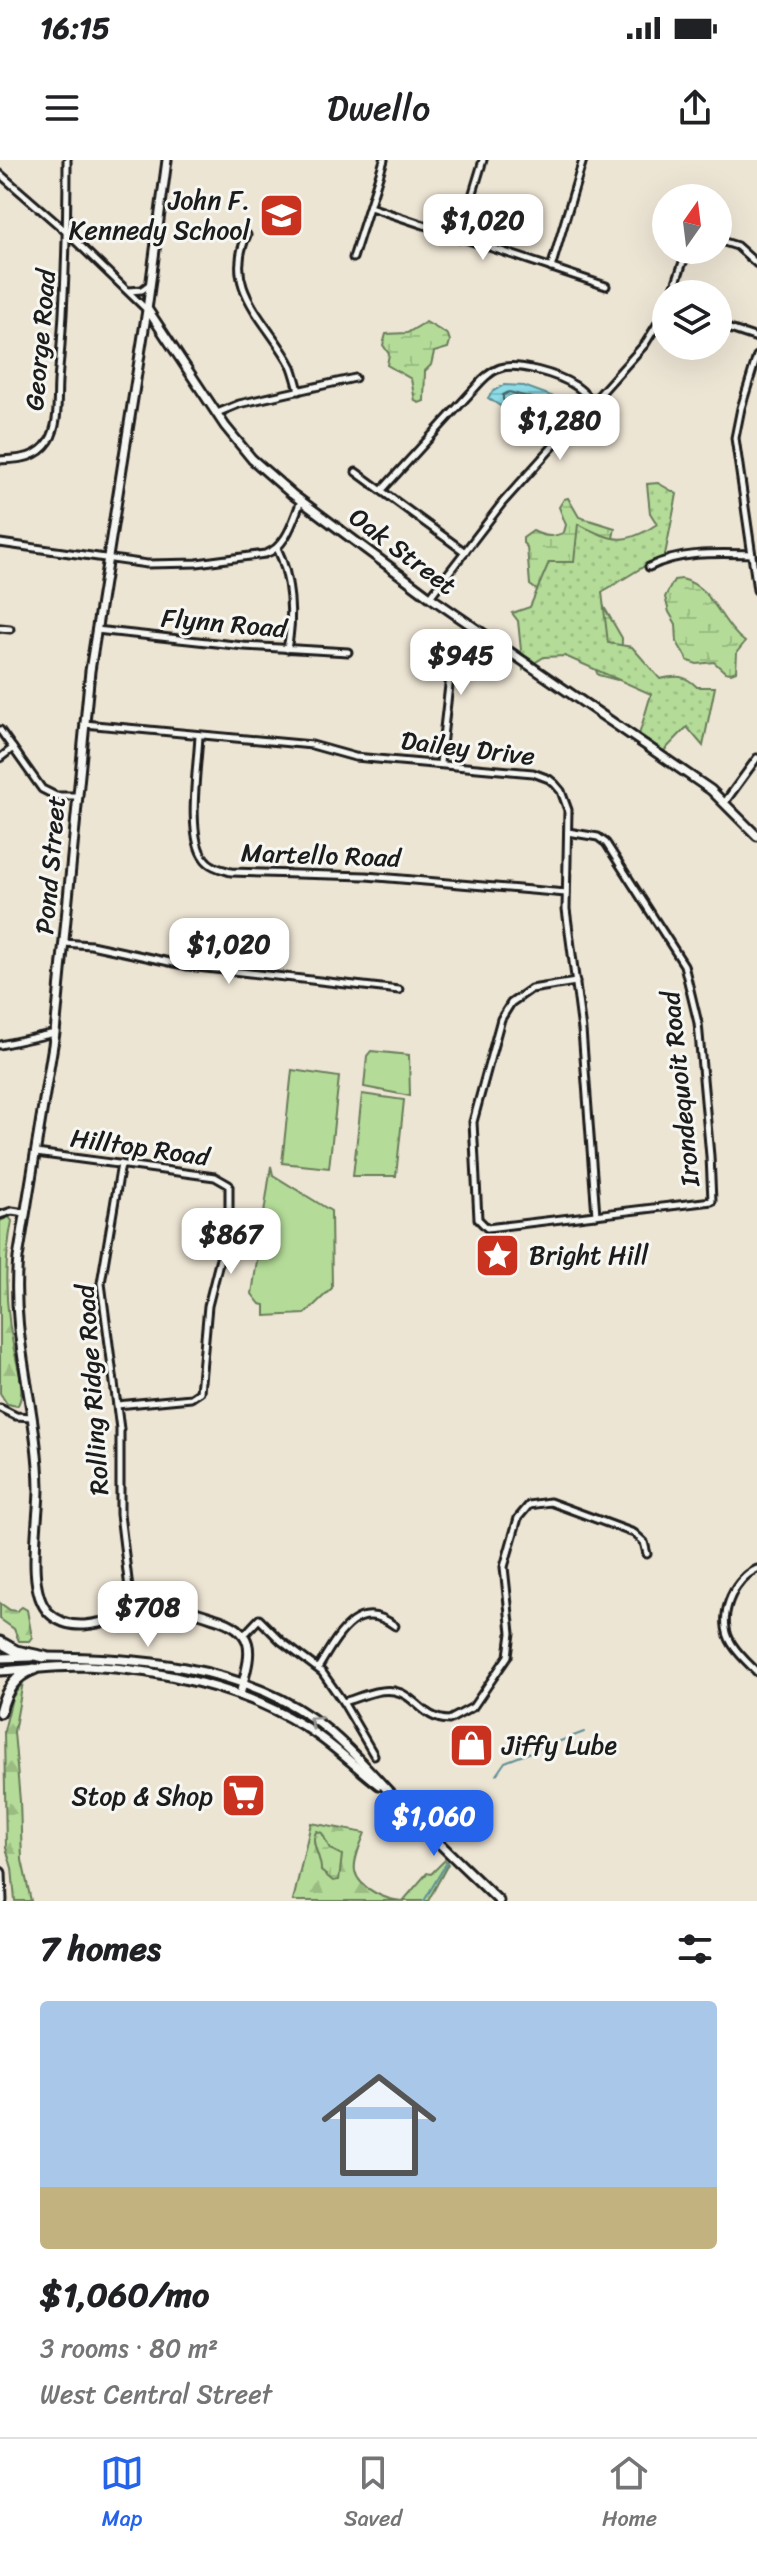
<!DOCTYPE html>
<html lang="en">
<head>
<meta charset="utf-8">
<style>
	:root { --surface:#fff; --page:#f6f6f6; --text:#202124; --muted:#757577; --line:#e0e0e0; --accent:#2563eb }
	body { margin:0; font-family:Sriracha,sans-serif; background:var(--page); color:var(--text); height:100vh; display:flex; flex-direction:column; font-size:30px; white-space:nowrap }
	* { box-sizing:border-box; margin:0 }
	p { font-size:26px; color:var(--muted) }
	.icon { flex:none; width:44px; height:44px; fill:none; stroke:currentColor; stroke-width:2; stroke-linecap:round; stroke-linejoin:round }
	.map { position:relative; height:1741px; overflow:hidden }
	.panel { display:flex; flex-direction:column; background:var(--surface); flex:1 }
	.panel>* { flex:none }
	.needle { width:52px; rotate:14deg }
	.fabs { position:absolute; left:652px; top:24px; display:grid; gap:16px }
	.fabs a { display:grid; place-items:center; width:80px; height:80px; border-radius:50%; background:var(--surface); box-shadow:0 8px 32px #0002; font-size:40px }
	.price { position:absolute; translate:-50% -68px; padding:0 18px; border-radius:16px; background:#fff; color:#222; font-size:26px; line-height:52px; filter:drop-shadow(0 2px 4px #0008) }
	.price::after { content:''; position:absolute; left:50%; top:48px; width:24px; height:18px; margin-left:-12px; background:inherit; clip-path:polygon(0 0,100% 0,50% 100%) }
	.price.selected { background:var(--accent); color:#fff }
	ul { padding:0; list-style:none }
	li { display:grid; align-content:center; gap:16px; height:424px; padding:0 40px }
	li+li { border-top:2px solid var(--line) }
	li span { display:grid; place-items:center; height:248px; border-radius:8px; color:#555 }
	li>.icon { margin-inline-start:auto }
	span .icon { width:144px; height:144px; fill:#fffc; stroke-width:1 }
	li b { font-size:34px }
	h2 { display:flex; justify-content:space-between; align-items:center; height:96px; padding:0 40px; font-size:34px }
	.status { display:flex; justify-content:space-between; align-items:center; height:56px; padding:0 40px; background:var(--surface); direction:ltr }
	.status svg { height:22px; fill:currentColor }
	header { display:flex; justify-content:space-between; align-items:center; height:104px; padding:0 40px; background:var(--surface); font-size:36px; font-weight:600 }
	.menu { display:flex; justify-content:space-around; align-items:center; height:112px; border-top:2px solid var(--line); background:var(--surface); font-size:22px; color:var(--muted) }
	.menu a { display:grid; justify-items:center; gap:4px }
	.menu .selected { color:var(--accent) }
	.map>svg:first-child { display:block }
	.forest { fill:url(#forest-firs); stroke:#687c5a; stroke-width:2 }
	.wetland { fill:url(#wetland-marsh); stroke:#687c5a; stroke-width:2 }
	.park { fill:url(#park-dots); stroke:#687c5a; stroke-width:2 }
	.garden { fill:#b4dc98; stroke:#687c5a; stroke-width:2 }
	.water { fill:url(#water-rules); stroke:#609096; stroke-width:2 }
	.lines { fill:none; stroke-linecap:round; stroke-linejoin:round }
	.shore { stroke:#49696e; stroke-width:2 }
	.stream { stroke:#609096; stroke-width:2 }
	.minor-casing { stroke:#1c1c1c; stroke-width:11 }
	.secondary-casing { stroke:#1c1c1c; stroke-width:13 }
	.motorway-casing { stroke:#1c1c1c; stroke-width:15 }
	.minor { stroke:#f6f6f2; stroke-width:5 }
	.secondary { stroke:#f6f6f2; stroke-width:7 }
	.motorway { stroke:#f6f6f2; stroke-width:9 }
	.oneway { stroke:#949492 }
	.labels { text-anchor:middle; stroke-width:6; stroke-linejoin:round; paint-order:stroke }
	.poi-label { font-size:26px; fill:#1c1c1c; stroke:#f6f6f2; text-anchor:end }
	.street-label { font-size:26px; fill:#1c1c1c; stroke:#f6f6f2 }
</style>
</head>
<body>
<div class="status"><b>16:15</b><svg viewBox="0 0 49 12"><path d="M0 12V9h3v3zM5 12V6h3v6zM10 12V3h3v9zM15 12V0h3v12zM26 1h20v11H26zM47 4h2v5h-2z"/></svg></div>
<header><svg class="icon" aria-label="menu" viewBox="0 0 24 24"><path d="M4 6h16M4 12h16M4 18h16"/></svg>Dwello<svg class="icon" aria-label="share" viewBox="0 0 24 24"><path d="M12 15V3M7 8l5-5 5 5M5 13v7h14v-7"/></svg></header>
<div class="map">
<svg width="757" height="1741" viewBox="0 0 757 1741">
	<defs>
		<pattern id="forest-firs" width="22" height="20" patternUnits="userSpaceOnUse" patternTransform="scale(2)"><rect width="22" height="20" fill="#b4dc98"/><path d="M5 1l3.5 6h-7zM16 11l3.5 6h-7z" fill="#9abc82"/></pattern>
		<pattern id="wetland-marsh" width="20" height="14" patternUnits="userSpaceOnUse" patternTransform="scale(2)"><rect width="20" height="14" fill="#b4dc98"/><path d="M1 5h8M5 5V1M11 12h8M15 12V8" fill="none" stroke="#9abc82"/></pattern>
		<pattern id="park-dots" width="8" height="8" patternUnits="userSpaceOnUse" patternTransform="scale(2)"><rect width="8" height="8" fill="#b4dc98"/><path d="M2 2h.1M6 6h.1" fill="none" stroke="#9abc82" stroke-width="1.8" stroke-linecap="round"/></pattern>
		<pattern id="water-rules" width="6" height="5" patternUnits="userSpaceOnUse" patternTransform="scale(2)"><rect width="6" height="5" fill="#8ddde8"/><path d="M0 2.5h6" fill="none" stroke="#79bdc6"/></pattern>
	</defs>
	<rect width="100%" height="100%" fill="#ede5d4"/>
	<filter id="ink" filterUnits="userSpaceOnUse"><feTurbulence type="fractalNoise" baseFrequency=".0125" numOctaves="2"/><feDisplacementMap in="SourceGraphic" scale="16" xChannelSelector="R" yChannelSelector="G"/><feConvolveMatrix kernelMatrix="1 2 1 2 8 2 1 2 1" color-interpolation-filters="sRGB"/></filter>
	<g filter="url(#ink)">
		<!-- forest -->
		<g class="forest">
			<path d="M 9,1057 L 12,1061 C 2,1111 6,1162 19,1211 C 21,1221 24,1238 17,1246 L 7,1244 L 0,1233 L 0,1061 Z"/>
			<polygon points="0,1443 10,1450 17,1451 22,1447 27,1450 32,1477 29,1481 19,1481 14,1469 0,1459"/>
			<polygon points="23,1522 14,1572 20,1641 22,1700 31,1741 15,1741 12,1708 6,1688 4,1571 12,1538"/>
			<path d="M 311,1663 L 365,1673 C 361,1683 353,1700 355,1711 C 359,1729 388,1741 403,1741 L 427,1713 L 431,1714 L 445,1700 L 448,1704 L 428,1741 L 293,1741 Z"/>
		</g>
		<!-- wetland -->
		<g class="wetland">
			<polygon points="426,162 448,175 450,181 448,188 434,192 431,205 425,211 424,241 419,243 415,241 411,219 387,205 389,194 383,185 386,174 407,173"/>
			<path d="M 568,338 L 579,357 L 615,368 L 613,378 L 604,385 L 600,440 L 622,478 L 621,518 L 617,520 L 598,515 L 593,504 L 538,431 L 530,425 L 527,387 L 523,383 L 523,378 L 533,371 C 544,377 554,378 564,372 L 566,365 L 559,347 L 564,339 Z"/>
			<path d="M 682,419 C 713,427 721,465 745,482 L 737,492 L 736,511 L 731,513 L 725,512 L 714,502 L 697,504 L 688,501 L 677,482 L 676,464 L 669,452 L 665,437 L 674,420 Z"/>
			<path d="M 317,1671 L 322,1673 L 330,1689 L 342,1695 L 339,1720 L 333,1721 L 321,1711 C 322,1696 308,1682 317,1671 Z"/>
		</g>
		<!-- park -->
		<path class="park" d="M 658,323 L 677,334 L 663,405 L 648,404 L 602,432 L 608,483 L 632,487 L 660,519 C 677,515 685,515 697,527 L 715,527 L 703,586 L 687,567 L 657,598 L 636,585 L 651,534 L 565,496 L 544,497 L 523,510 L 518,461 L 512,453 L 530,447 L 549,402 L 574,402 L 578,364 C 612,380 623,387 657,364 L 650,353 L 647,324 Z"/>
		<!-- garden -->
		<g class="garden">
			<polygon points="371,891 409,895 410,936 364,927 367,896"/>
			<polygon points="292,910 339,917 329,1008 282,1003"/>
			<polygon points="362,934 404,940 396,1016 353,1016"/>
			<polygon points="271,1006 273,1015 331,1051 332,1128 305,1154 265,1156 265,1145 260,1144 252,1134"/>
		</g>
		<!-- water -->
		<polygon class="water" points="504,225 524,226 565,241 567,247 546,272 534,268 488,238 492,232"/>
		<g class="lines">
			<!-- shore -->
			<polygon class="shore" points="509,232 553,244 554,248 543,261 537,261 503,240 503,235"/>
			<!-- stream -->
			<g class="stream">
				<polyline points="496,1615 505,1602 584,1572"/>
				<polyline points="424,1741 447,1702"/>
			</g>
			<defs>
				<g id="minor">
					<polyline points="0,14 62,68 146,149"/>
					<polyline points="370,47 606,126"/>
					<path d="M 247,75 C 221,129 269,162 292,207 C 295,215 297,223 299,231"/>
					<polyline points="459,79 483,0"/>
					<polyline points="718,80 737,86 757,104"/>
					<polyline points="353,98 384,0"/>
					<polyline points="551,108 583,0"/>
					<polyline points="129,131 142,130 150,124"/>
					<polyline points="672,134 683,102 693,90"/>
					<polyline points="718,165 757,178"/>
					<polyline points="757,196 741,248 735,278 757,430"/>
					<polyline points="217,253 239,244 355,218"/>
					<path d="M 0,300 C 19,299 37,299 49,281 C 59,266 57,238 58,221 C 65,147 67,74 67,0"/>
					<polyline points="356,312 465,392"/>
					<path d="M 382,330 L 475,228 C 482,220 489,212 500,208 C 517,202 559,215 574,225 C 581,229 587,236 594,242"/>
					<path d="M 0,383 L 147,404 L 197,403 L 265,394 C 287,387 293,360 301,341"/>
					<path d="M 277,388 C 291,416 294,458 287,489"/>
					<path d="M 649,407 C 681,391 717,393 752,394"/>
					<polyline points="430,437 503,342 645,184 666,150"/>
					<polyline points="0,468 10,469"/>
					<polyline points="96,470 244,486 348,492"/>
					<polyline points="84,564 312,585 355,597 533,613 549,619 555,624 561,631 568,650 566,749 582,870 596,1055"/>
					<polyline points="0,570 42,629 56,636 77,636"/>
					<path d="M 199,575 C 198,605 186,675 204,698 C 210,707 221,709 231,712 L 366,716 L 566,733"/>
					<polyline points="0,598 13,588"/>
					<polyline points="440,603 451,508 475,468"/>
					<polyline points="725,642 757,598"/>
					<polyline points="568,672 598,677 606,683 684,805 698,863 710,996 712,1041 487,1068 478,1059 473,962 501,859 511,843 531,829 576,822"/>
					<polyline points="64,783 91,785 188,806 399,830"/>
					<polyline points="0,885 55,873"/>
					<polyline points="36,993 215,1017 229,1025 229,1063 208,1146 200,1232 191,1238 117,1245"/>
					<polyline points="121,1004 101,1123 120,1269 120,1354 132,1453"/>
					<polyline points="0,1055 12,1051 25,1053"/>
					<polyline points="0,1248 16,1256 32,1257"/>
					<path d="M 757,1409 C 732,1420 716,1459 732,1484 C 739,1495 748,1503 757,1512"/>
					<polyline points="244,1475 259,1459 281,1481 322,1512 343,1542 374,1595"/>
					<path d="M 318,1508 C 336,1479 356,1436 395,1466"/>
					<path d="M 343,1542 C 358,1538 378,1528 394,1531 C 416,1535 422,1559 449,1560 L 473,1547 L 508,1496 L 511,1473 L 504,1407 L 518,1358 L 529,1345 L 550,1342 L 634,1373 L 644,1382 L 647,1394"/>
				</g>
				<g id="secondary">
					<path d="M 167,0 L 147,150 L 90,511 L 55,873 L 18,1098 C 10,1175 38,1252 39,1328 C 39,1361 25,1430 49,1453 C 79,1482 126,1450 160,1448 C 179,1446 197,1452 214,1458 C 262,1472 249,1497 240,1535"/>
					<polyline points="148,150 225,266 252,299 292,334 430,437 711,630 757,676"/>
					<path d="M 43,1497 C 132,1497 238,1505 312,1558 C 342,1579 366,1607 391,1634 C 425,1671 463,1706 499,1741"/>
					<polyline points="0,1498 31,1497"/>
					<path d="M 0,1511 C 28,1509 57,1506 86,1506 C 158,1509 241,1527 302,1565 C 330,1581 354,1606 379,1625"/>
				</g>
				<g id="motorway">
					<polyline points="0,1482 16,1491 45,1497"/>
					<path d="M 0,1552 C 5,1532 14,1516 34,1509"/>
					<polyline points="0,1713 1,1741"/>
				</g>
			</defs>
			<!-- minor casing -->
			<use href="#minor" class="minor-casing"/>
			<!-- secondary casing -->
			<use href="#secondary" class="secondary-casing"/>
			<!-- motorway casing -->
			<use href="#motorway" class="motorway-casing"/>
			<!-- minor -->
			<use href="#minor" class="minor"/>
			<!-- secondary -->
			<use href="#secondary" class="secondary"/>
			<!-- motorway -->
			<use href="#motorway" class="motorway"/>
		</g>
		<!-- one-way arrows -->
		<defs><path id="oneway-chevron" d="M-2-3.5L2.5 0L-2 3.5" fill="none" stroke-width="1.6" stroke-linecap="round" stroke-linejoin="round" transform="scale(2)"/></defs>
		<use class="oneway" href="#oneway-chevron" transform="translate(314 1561) rotate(-144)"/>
	</g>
	<!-- icons -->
	<defs>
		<symbol id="school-square" viewBox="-11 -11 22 22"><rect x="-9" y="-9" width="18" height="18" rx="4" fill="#c8321e" stroke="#f6f6f2"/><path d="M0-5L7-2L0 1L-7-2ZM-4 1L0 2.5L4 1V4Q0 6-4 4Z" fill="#fff"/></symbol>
		<symbol id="sight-square" viewBox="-11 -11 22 22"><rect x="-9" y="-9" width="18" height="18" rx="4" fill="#c8321e" stroke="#f6f6f2"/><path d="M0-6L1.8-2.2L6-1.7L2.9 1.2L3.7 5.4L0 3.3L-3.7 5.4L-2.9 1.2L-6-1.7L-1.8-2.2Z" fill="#fff"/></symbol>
		<symbol id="shop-square" viewBox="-11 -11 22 22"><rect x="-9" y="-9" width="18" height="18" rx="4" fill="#c8321e" stroke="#f6f6f2"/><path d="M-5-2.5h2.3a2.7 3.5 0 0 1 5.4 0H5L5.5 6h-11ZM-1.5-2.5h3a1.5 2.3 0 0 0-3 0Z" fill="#fff"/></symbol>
		<symbol id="supermarket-square" viewBox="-11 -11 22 22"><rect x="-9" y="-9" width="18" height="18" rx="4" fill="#c8321e" stroke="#f6f6f2"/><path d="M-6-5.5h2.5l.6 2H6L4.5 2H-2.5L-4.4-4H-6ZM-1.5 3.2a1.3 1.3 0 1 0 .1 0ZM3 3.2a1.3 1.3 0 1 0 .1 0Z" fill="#fff"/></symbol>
	</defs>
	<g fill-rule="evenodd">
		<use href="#school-square" x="256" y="30" width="51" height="51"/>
		<use href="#sight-square" x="472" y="1070" width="51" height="51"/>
		<use href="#shop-square" x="446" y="1560" width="51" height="51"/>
		<use href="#supermarket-square" x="218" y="1610" width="51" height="51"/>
	</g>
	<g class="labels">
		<!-- poi labels -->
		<g class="poi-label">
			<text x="250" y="49">John F.<tspan x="250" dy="30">Kennedy School</tspan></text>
			<text x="529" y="1104" text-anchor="start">Bright Hill</text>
			<text x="502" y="1594" text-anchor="start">Jiffy Lube</text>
			<text x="213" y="1645">Stop &amp; Shop</text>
		</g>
		<!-- street labels -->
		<g class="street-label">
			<text transform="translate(40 180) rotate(-85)" y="9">George Road</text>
			<text transform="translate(403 391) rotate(37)" y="9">Oak Street</text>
			<text transform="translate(224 463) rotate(5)" y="9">Flynn Road</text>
			<text transform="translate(468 588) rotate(7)" y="9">Dailey Drive</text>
			<text transform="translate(321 695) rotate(2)" y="9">Martello Road</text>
			<text transform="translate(50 705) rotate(-85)" y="9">Pond Street</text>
			<text transform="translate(680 929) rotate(-96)" y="9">Irondequoit Road</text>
			<text transform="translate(140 987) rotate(8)" y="9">Hilltop Road</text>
			<text transform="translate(92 1230) rotate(-94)" y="9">Rolling Ridge Road</text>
		</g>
	</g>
</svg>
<div class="fabs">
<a><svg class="needle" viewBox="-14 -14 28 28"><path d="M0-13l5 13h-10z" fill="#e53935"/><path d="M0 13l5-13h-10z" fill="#757577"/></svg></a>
<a><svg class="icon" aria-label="layers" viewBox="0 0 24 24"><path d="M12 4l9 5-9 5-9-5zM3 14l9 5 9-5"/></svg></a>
</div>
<b class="price" style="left:483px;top:102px">$1,020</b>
<b class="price" style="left:560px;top:302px">$1,280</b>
<b class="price" style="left:461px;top:537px">$945</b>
<b class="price" style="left:229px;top:826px">$1,020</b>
<b class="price" style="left:231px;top:1116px">$867</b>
<b class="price" style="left:148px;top:1489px">$708</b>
<b class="price selected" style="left:434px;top:1698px">$1,060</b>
</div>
<section class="panel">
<h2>7 homes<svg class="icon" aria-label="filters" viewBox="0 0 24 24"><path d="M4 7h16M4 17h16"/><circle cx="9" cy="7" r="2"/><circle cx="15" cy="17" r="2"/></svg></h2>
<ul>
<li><span style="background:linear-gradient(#a9c7e8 75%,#c2b280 0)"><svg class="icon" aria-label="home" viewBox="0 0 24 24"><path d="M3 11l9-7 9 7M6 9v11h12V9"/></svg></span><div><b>$1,060/mo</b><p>3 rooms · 80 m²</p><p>West Central Street</p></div></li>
</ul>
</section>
<nav class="menu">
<a class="selected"><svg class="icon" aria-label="map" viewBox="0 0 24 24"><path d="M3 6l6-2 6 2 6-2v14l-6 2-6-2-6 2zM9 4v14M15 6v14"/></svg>Map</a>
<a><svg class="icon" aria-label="saved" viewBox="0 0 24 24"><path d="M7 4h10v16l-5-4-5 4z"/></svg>Saved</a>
<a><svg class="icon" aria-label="home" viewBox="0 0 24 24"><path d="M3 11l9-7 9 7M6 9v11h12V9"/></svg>Home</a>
</nav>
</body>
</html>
